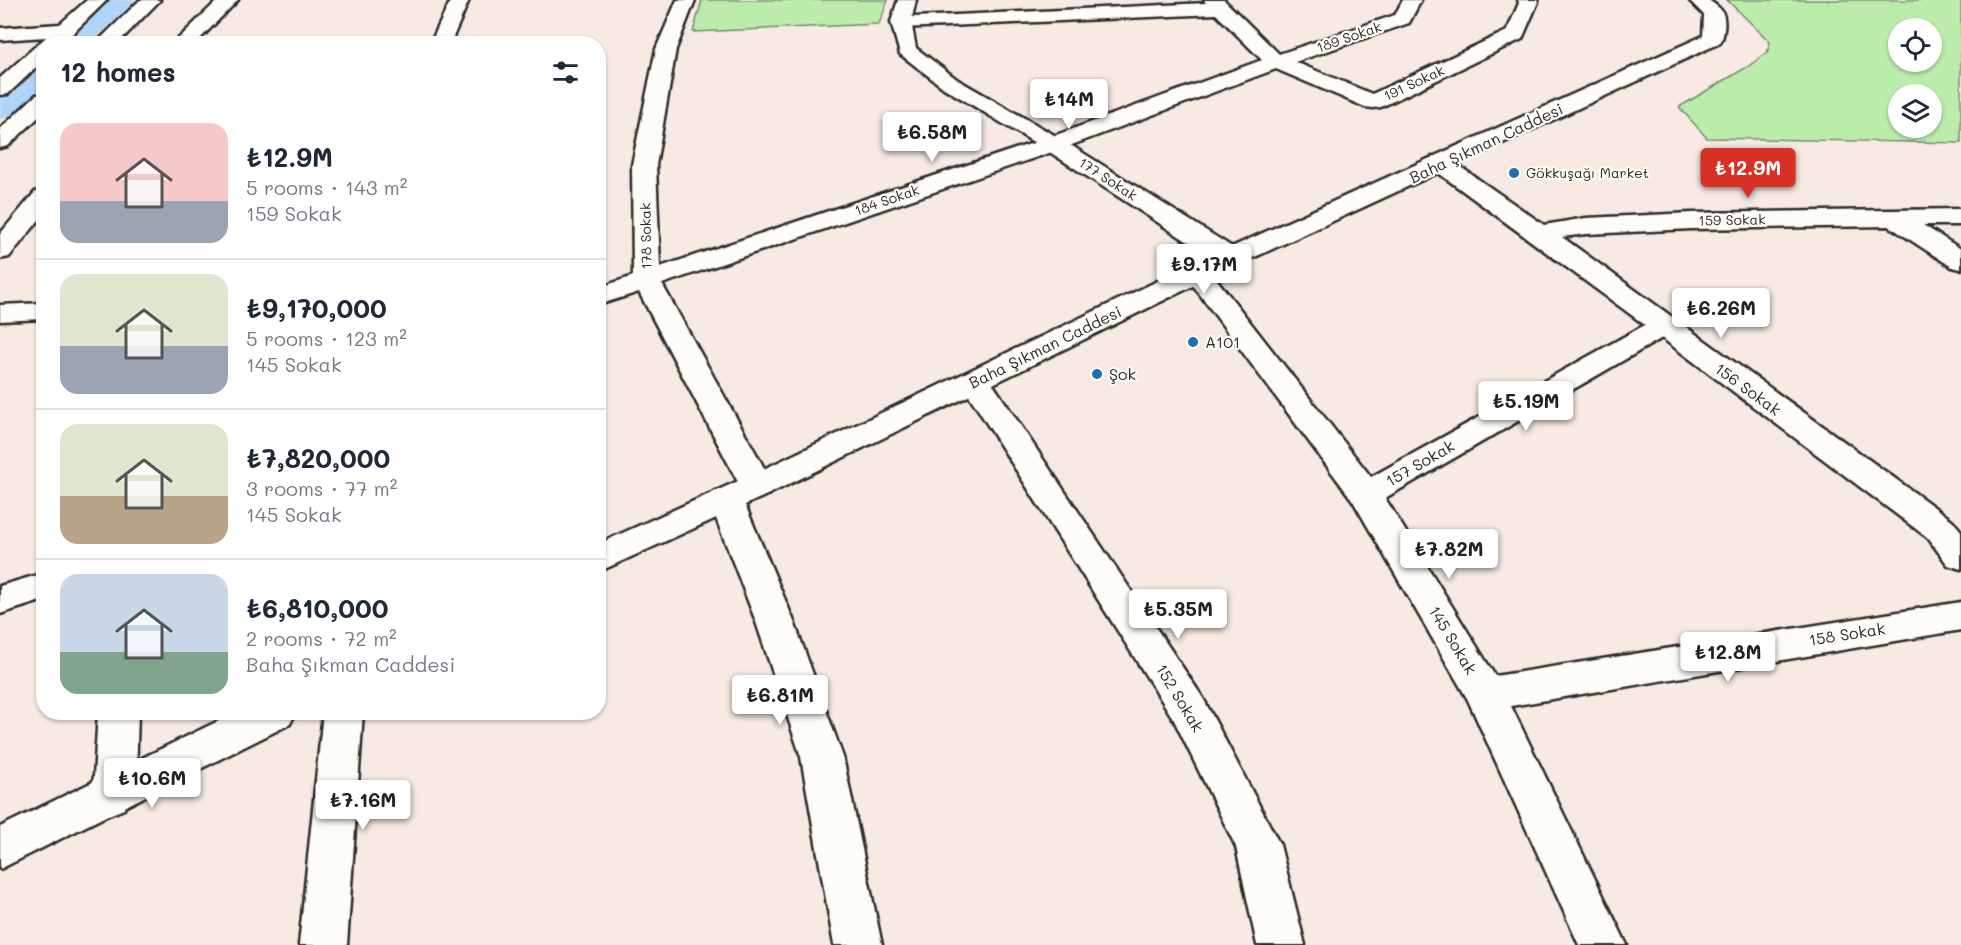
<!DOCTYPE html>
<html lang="en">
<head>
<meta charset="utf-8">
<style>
	:root { --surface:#fff; --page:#f6f6f7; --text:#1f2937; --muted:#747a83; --line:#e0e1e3; --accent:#d93025 }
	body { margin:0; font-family:Mali,sans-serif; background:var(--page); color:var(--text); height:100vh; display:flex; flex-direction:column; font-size:22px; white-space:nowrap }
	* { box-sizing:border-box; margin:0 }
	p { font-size:20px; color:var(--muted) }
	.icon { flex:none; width:33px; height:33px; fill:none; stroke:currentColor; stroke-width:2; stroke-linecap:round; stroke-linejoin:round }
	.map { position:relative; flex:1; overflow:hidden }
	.side { position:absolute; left:36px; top:36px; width:570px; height:684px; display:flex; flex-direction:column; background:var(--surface); border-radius:24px; box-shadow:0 2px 4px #0004 }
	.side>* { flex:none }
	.buttons { position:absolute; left:1888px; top:18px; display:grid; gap:12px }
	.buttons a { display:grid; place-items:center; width:54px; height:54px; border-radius:50%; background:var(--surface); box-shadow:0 2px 4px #0004; font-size:30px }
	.price { position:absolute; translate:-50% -51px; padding:0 14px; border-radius:6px; background:#fff; color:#222; font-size:20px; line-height:39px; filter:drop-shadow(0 2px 3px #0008) }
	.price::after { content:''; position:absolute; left:50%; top:36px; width:18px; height:14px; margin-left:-9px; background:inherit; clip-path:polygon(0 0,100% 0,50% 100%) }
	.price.active { background:var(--accent); color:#fff }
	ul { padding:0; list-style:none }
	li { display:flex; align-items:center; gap:18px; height:150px; padding:0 24px }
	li+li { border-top:2px solid var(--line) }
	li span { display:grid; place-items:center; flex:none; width:168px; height:120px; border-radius:18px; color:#555 }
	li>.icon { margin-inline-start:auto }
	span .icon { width:72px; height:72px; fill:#fffc; stroke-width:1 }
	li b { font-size:26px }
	h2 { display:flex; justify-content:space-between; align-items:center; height:72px; padding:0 24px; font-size:26px }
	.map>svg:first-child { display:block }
	.green { fill:#bbecac; stroke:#738c6c; stroke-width:1.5; fill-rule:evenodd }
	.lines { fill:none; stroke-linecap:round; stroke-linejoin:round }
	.canal { fill:#afd5f9; fill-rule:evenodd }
	.minor-casing { stroke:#2b2b2b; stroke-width:5 }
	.tertiary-casing { stroke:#2b2b2b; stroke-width:5 }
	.secondary-casing { stroke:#2b2b2b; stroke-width:5 }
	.minor { fill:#fdfcf7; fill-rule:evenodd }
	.tertiary { fill:#fdfcf7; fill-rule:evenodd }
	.secondary { fill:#fdfcf7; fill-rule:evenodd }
	.poi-dot { fill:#1f6fb2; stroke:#fdfcf7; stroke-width:2 }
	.labels { text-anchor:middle; stroke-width:4.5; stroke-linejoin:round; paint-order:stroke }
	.far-street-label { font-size:14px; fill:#2b2b2b; stroke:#fdfcf7 }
	.far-poi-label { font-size:14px; fill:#2b2b2b; stroke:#fdfcf7; text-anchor:start }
	.street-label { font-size:16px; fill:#2b2b2b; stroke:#fdfcf7 }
	.poi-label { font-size:16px; fill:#2b2b2b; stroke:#fdfcf7; text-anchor:start }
</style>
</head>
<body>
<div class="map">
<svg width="1961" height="945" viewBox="0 0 1961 945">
	<rect width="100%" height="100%" fill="#f6eae3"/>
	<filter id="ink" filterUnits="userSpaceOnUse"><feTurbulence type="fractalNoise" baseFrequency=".0167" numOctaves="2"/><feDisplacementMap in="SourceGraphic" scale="12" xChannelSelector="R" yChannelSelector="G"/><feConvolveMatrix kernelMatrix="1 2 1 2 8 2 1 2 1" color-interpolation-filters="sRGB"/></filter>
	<g filter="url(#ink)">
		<!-- green -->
		<g class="green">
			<polygon points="702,0 888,0 879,24 693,32"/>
			<path d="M 1727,0 L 1961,0 L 1961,143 L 1707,138 L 1679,107 L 1747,67 L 1767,53 L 1770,42 ZM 1899,28 L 1932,28 L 1932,62 L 1899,62 ZM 1899,94 L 1932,94 L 1932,128 L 1899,128 Z"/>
		</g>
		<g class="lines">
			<!-- canal -->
			<g class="canal">
				<polygon points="110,0 136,0 90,44 63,44"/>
				<polygon points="44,64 44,86 10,117 0,119 0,97 35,66"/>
			</g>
			<defs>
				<g id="minor">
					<polygon points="87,0 107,0 62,44 44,44 44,60 8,94 0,95 0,78 46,37 0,40 0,28 60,24"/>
					<polygon points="140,0 160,0 117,44 95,44"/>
					<polygon points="218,0 238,0 195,44 173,44"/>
					<polygon points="451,0 469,0 450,44 430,44"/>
					<polygon points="677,0 695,0 676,49 656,165 660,267 1045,139 1262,60 1216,14 901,28 894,26 891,22 894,18 1206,3 1204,0 1224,0 1279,54 1395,15 1403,0 1421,0 1409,23 1295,62 1372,94 1507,31 1519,3 1518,0 1537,0 1538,2 1522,39 1381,107 1373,108 1365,107 1276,69 1061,149 662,284 774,486 769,494 757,497 745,494 740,486 639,292 598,305 598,288 633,276 632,165 656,49"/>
					<polygon points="44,94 44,112 8,146 0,148 0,129 36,95"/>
					<polygon points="1441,157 1449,159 1544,225 1586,218 1692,213 1961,209 1961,225 1923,225 1961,249 1961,269 1952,267 1889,226 1692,229 1586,234 1562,237 1952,520 1961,531 1961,569 1948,565 1928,538 1662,338 1385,498 1495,676 1961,602 1961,630 1511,706 1627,945 1579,945 1468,700 1353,501 1184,273 1187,267 1197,265 1207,267 1371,477 1645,325 1433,169 1429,164 1433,159"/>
					<polygon points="44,190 44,214 9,257 0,259 0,234 35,192"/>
					<polygon points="44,303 44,319 0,321 0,305"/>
					<polygon points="975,372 986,374 1203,698 1280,845 1305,945 1257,945 1236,847 1174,720 960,381 964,374"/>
					<polygon points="726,488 738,492 743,500 793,619 843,757 882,945 834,945 801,757 755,619 709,500 714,492"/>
					<polygon points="44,573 44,600 0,614 0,586"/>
					<polygon points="98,712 138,712 136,777 124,809 109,815 94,809 88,796 94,777"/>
					<polygon points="323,712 363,712 347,945 299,945"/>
				</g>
				<polygon id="tertiary" points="898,0 916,0 911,22 916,48 958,80 1061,139 1240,252 1244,258 1240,264 1231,266 1222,264 1045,149 944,88 900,54 891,22"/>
				<g id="secondary">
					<path d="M 1689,0 L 1709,0 C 1713,4 1722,8 1723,14 C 1726,21 1724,37 1720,43 L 1207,279 L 769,494 L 598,572 L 598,544 L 745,478 L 1187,267 L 1703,36 L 1704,15 Z"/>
					<polygon points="237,712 296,712 290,724 0,869 0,827"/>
				</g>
			</defs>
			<!-- minor casing -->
			<use href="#minor" class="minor-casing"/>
			<!-- tertiary casing -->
			<use href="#tertiary" class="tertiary-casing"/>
			<!-- secondary casing -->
			<use href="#secondary" class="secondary-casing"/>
			<!-- minor -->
			<use href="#minor" class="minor"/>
			<!-- tertiary -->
			<use href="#tertiary" class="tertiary"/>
			<!-- secondary -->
			<use href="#secondary" class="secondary"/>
		</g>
	</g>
	<!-- markers -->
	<g class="poi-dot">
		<circle cx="1514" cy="173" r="6"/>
		<circle cx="1193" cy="342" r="6"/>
		<circle cx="1097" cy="374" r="6"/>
	</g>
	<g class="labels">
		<!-- far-street labels -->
		<g class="far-street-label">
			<text transform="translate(1349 37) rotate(-19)" y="5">189 Sokak</text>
			<text transform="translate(1414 83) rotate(-25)" y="5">191 Sokak</text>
			<text transform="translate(1108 179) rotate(33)" y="5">177 Sokak</text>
			<text transform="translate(887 200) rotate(-19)" y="5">184 Sokak</text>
			<text transform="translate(1732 220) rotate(-1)" y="5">159 Sokak</text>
			<text transform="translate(646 236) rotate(-91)" y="5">178 Sokak</text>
		</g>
		<!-- far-poi labels -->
		<g class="far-poi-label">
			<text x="1526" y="178">Gökkuşağı Market</text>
		</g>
		<!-- street labels -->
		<g class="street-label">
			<text transform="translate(1486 143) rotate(-25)" y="6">Baha Şıkman Caddesi</text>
			<text transform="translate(1045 347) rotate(-26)" y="6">Baha Şıkman Caddesi</text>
			<text transform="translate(1748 389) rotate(36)" y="6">156 Sokak</text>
			<text transform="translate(1420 463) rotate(-30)" y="6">157 Sokak</text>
			<text transform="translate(1847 634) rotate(-9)" y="6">158 Sokak</text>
			<text transform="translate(1453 640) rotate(59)" y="6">145 Sokak</text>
			<text transform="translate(1180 698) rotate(59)" y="6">152 Sokak</text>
		</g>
		<!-- poi labels -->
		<g class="poi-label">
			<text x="1205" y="348">A101</text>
			<text x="1109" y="380">Şok</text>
		</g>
	</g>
</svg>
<div class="buttons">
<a><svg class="icon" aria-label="locate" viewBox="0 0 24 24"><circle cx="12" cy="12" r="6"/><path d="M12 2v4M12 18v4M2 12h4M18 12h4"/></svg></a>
<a><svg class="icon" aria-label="layers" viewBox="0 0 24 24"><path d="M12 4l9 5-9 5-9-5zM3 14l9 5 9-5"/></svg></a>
</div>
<b class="price" style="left:1069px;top:130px">₺14M</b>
<b class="price" style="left:932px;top:163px">₺6.58M</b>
<b class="price active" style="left:1748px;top:199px">₺12.9M</b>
<b class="price" style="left:1204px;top:295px">₺9.17M</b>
<b class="price" style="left:1721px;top:339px">₺6.26M</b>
<b class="price" style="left:1526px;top:432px">₺5.19M</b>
<b class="price" style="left:1449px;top:580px">₺7.82M</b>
<b class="price" style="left:1178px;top:640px">₺5.35M</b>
<b class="price" style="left:1728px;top:683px">₺12.8M</b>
<b class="price" style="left:780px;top:726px">₺6.81M</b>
<b class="price" style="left:152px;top:809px">₺10.6M</b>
<b class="price" style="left:363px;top:831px">₺7.16M</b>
<section class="side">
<h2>12 homes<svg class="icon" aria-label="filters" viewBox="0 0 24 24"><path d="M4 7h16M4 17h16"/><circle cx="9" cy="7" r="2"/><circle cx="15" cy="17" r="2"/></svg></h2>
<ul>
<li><span style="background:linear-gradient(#f6c9c9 65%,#9aa5b1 0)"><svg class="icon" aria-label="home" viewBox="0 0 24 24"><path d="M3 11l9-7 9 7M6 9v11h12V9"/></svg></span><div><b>₺12.9M</b><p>5 rooms · 143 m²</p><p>159 Sokak</p></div></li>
<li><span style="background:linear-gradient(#dfe7d0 60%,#9aa5b1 0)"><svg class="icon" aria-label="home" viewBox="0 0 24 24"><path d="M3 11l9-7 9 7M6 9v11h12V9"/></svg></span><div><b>₺9,170,000</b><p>5 rooms · 123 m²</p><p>145 Sokak</p></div></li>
<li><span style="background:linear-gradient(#dfe7d0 60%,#b9a48a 0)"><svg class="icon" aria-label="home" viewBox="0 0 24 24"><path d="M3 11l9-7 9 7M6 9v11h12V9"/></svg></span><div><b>₺7,820,000</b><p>3 rooms · 77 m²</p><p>145 Sokak</p></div></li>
<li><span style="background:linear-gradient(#c9d6e8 65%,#7fa58c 0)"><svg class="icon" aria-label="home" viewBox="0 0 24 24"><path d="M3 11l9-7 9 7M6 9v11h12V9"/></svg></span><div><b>₺6,810,000</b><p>2 rooms · 72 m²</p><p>Baha Şıkman Caddesi</p></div></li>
</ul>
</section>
</div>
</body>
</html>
